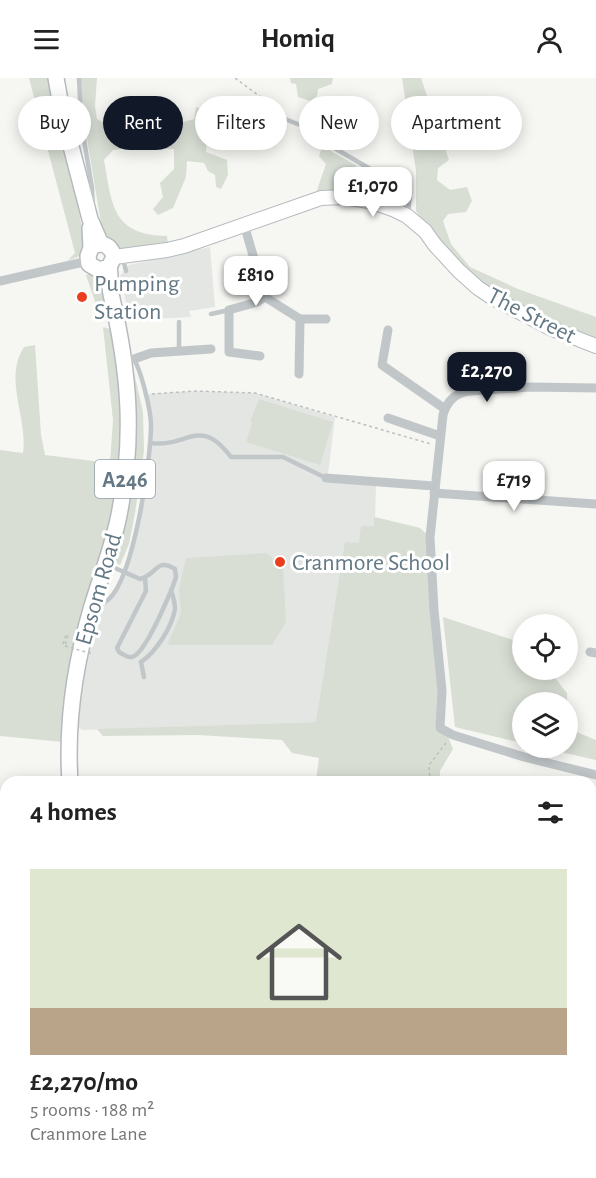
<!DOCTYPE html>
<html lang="en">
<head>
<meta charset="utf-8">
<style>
	:root { --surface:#fff; --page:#f2f2f2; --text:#222; --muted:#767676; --line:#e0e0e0; --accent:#111827 }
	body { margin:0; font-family:"Alegreya Sans",sans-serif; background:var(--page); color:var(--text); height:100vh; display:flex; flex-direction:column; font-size:22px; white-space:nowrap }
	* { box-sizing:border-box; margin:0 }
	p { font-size:20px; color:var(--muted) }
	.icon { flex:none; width:33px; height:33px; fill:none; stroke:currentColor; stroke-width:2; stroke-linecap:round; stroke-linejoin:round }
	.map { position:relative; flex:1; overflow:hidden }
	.drawer { position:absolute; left:0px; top:698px; width:597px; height:404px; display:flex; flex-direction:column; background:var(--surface); border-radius:18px 18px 0 0; box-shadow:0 3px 15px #0003 }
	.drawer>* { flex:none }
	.hud { position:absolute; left:18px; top:18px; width:561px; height:54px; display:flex; gap:12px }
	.tools { position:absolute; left:512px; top:536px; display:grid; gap:12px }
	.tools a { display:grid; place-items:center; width:66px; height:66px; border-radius:50%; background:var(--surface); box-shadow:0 3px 15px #0003; font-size:30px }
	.price { position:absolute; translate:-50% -51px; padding:0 14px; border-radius:12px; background:#fff; color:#222; font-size:20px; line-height:39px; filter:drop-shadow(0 2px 3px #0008) }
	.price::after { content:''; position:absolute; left:50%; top:36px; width:18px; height:14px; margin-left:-9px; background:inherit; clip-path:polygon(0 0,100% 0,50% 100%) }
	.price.active { background:var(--accent); color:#fff }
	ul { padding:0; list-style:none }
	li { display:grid; align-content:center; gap:12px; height:318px; padding:0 30px }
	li+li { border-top:2px solid var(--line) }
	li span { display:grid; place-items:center; height:186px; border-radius:0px; color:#555 }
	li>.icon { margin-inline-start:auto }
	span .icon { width:108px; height:108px; fill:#fffc; stroke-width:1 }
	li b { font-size:26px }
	h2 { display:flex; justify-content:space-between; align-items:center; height:72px; padding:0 30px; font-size:26px }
	.tag { padding:0 21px; border-radius:27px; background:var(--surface); box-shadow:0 3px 15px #0003; font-size:21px; line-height:54px }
	.tag.active { background:var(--accent); color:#fff }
	header { display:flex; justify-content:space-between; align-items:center; height:78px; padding:0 30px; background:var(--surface); font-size:27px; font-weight:700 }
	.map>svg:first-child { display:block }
	.built { fill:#e4e6e4 }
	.green { fill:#d8ded4 }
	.water { fill:#b9c7ca }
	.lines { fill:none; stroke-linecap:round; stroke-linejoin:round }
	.secondary-casing { stroke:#b4babe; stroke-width:16 }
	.primary-casing { stroke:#b5babd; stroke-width:18 }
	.path { stroke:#bdc0c2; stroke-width:1.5; stroke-dasharray:3 3; stroke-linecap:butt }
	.lane { stroke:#c1c7c9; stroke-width:4.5 }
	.street { stroke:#c1c7c9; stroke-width:9 }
	.secondary { stroke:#fff; stroke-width:14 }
	.primary { stroke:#fff; stroke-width:15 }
	.path-bridge { stroke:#bdc0c2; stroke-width:1.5; stroke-dasharray:3 3; stroke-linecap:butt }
	.poi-dot { fill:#ea3e1f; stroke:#fff; stroke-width:2 }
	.labels { text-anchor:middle; stroke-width:6; stroke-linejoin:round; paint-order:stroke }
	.shield { fill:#fff; stroke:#92a1aa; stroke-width:1.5 }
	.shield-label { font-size:22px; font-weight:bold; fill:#647985 }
	.poi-label { font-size:24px; fill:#647985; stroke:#fff; text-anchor:start }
	.street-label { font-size:24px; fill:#647985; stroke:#fff }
</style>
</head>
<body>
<header><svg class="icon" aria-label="menu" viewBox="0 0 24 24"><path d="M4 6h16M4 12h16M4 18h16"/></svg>Homiq<svg class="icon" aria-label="person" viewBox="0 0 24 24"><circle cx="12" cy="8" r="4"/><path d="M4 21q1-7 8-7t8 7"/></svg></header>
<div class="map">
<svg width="596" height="1100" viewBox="0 0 596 1100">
	<rect width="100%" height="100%" fill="#f6f6f3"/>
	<!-- built -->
	<g class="built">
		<polygon points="210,169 215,229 189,233 191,239 130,242 120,198 129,187"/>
		<polygon points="196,313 255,315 335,339 327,404 376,407 375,439 420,450 316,644 82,652 74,645 77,621 95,534 108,522 124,494 141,427 151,345 145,316"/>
		<polygon points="0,783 5,783 6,838 0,837"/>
	</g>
	<!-- green -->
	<g class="green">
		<path d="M 29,0 L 49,0 C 54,24 89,160 83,173 C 80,179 74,181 68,182 L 75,175 Z"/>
		<path d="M 81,0 L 97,0 L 95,28 L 97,41 C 120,56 149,52 175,53 L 180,45 L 194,41 L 196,29 L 200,30 L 209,27 L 218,30 L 220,43 L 207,57 L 206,74 L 227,82 L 228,97 L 221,111 L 216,109 L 215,97 L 208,93 L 204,85 L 187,83 L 186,99 L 173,130 L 158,137 L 153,131 L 163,119 L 160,105 L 174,91 L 174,71 L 130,70 L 113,72 L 104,82 C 112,127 112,157 167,158 L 168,167 L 121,172 L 111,168 L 103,157 L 82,31 Z"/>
		<polygon points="290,0 333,0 332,6 318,11 317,18 310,23 298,19 296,6 291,5"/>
		<polygon points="402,0 421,0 449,82 438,90 437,102 450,112 467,109 472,123 466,134 448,136 443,143 451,166 470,189 518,211 596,239 596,261 556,247 483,207 465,192 427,149 416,133 416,93"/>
		<polygon points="129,23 175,24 174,49 129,48"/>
		<polygon points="323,66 334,75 356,87 354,102 361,118 318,117 317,112 326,86 319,78"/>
		<path d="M 92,194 C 101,206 111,228 101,241 L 86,197 Z"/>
		<path d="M 103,249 L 110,251 L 117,275 L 124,345 L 120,413 L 67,602 L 63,664 L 0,658 L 0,372 L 23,375 C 28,340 3,301 24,269 L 35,267 L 41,357 L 45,377 L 110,385 L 113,342 Z"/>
		<polygon points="132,286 143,334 144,373 135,435 129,466 120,487 114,484 130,287"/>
		<polygon points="259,321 333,344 320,387 246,364 252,345 250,344"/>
		<polygon points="374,439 420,450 430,459 440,639 453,671 440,693 440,703 316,703 319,680 292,675 282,662 198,657 103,658 97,651 316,644 345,464 359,465 361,448 374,448"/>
		<polygon points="266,475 283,488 286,544 272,567 167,567 181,535 179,511 186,480"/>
		<polygon points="443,539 513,562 522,567 522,591 548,591 567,615 567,624 522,624 522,665 455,649"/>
		<polygon points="567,650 596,662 596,682 539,669 567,669"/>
		<polygon points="591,964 596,965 596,1013 591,1012"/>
		<polygon points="106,1095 361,1095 356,1100 107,1100"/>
	</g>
	<!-- water -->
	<polygon class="water" points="119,25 123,27 124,33 121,38 111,40 107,37 108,32 112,32"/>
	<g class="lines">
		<defs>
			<polyline id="secondary" points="114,179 167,172 184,168 321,120 344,119 369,123 395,132 407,138 425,153 435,167 459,193 478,210 493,220 550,250 596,268"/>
			<g id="primary">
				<polyline points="56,0 62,34 90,141 101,166"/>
				<path d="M 90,150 L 91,170 L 88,178 L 89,186 L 99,192 L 109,189 L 114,179 C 111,167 101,162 91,170"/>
				<path d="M 70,704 C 66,644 75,585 92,528 C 101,498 113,468 119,437 C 135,359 129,292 111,216 C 109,207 111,198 109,189"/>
				<polyline points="98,1095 99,1100"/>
			</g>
		</defs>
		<!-- secondary casing -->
		<use href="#secondary" class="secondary-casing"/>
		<!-- primary casing -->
		<use href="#primary" class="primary-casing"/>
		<!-- path -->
		<g class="path">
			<polyline points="235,0 270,26"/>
			<polyline points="152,316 196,313 255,315 431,366"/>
			<polyline points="63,566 66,557 68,557 65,568"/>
			<polyline points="430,704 429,687 446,665"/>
			<polyline points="0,879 6,879"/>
			<polyline points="591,904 596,866"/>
			<polyline points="591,959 596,961"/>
			<polyline points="486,1095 488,1100"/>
			<polyline points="334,1100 338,1095"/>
		</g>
		<!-- lane -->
		<g class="lane">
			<polyline points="79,0 81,43 92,110 93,133"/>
			<polyline points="276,28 280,37 285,41 310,51 329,67 410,114 408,136"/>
			<polyline points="123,181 126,193"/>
			<polyline points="119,235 131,234"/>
			<polyline points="211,236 229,232"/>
			<polyline points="179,244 179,273"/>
			<path d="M 150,365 C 189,370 199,337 231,379 L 283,379 L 326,400"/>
			<path d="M 108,487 L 140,501 C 157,497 156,479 175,491 L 176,499 L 173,508 C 167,522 145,576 132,579 C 127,580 123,576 119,574 L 117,570 L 146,513 L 145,500"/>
			<path d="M 97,528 C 101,526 106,524 109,521 C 134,498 151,382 151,347 C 151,333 141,291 133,280"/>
			<path d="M 141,584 C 156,574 172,549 175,531 C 175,525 173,518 171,512"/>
			<polyline points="141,584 144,599"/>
			<polyline points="0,832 6,833"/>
		</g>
		<!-- street -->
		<g class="street">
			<polyline points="244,146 265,219 300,241 299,296"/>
			<polyline points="0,203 88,183"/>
			<polyline points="300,241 326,241"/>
			<polyline points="388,252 382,287 445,331"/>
			<polyline points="260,278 229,274 229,232 257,224 265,219"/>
			<polyline points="134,281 151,275 211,271"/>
			<path d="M 596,310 L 530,309 L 471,313 C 456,314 447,323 443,337 L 430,459 L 434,532 L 442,613 L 440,650 L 453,657 L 524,679 L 596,697"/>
			<polyline points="388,340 440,358"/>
			<polyline points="326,400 434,408"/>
			<polyline points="434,415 596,426"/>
			<polyline points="590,574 596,575"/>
		</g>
		<!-- secondary -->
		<use href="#secondary" class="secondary"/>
		<!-- primary -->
		<use href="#primary" class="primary"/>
		<!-- path-bridge -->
		<polyline class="path-bridge" points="65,568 93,576"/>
	</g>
	<!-- markers -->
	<g class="poi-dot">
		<circle cx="82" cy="219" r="6"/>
		<circle cx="280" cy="484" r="6"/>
	</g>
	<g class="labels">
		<!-- shield labels -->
		<rect class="shield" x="95" y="382" width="60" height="38" rx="4.5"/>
		<g class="shield-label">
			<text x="125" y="409">A246</text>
		</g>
		<!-- poi labels -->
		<g class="poi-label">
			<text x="94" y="213">Pumping<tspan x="94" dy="28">Station</tspan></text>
			<text x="292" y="492">Cranmore School</text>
		</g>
		<!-- street labels -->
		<g class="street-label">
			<text transform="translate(532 237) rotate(27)" y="8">The Street</text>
			<text transform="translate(98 511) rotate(-74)" y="8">Epsom Road</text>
		</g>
	</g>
</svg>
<div class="tools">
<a><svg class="icon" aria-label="locate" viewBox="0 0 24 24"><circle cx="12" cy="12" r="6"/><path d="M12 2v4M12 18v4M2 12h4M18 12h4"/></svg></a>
<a><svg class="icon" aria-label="layers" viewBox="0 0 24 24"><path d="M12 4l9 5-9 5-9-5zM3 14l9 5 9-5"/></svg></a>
</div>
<b class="price" style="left:373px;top:140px">£1,070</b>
<b class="price" style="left:256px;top:229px">£810</b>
<b class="price active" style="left:487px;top:325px">£2,270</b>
<b class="price" style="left:514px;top:434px">£719</b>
<div class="hud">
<a class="tag">Buy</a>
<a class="tag active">Rent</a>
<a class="tag">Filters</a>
<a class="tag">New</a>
<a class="tag">Apartment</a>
</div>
<section class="drawer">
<h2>4 homes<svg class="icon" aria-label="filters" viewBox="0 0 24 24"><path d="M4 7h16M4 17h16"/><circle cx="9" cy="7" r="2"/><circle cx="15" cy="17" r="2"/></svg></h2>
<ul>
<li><span style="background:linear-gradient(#dfe7d0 75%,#b9a48a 0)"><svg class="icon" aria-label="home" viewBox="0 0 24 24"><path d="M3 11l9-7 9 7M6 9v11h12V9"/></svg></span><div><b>£2,270/mo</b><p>5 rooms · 188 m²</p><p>Cranmore Lane</p></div></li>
</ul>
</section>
</div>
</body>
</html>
